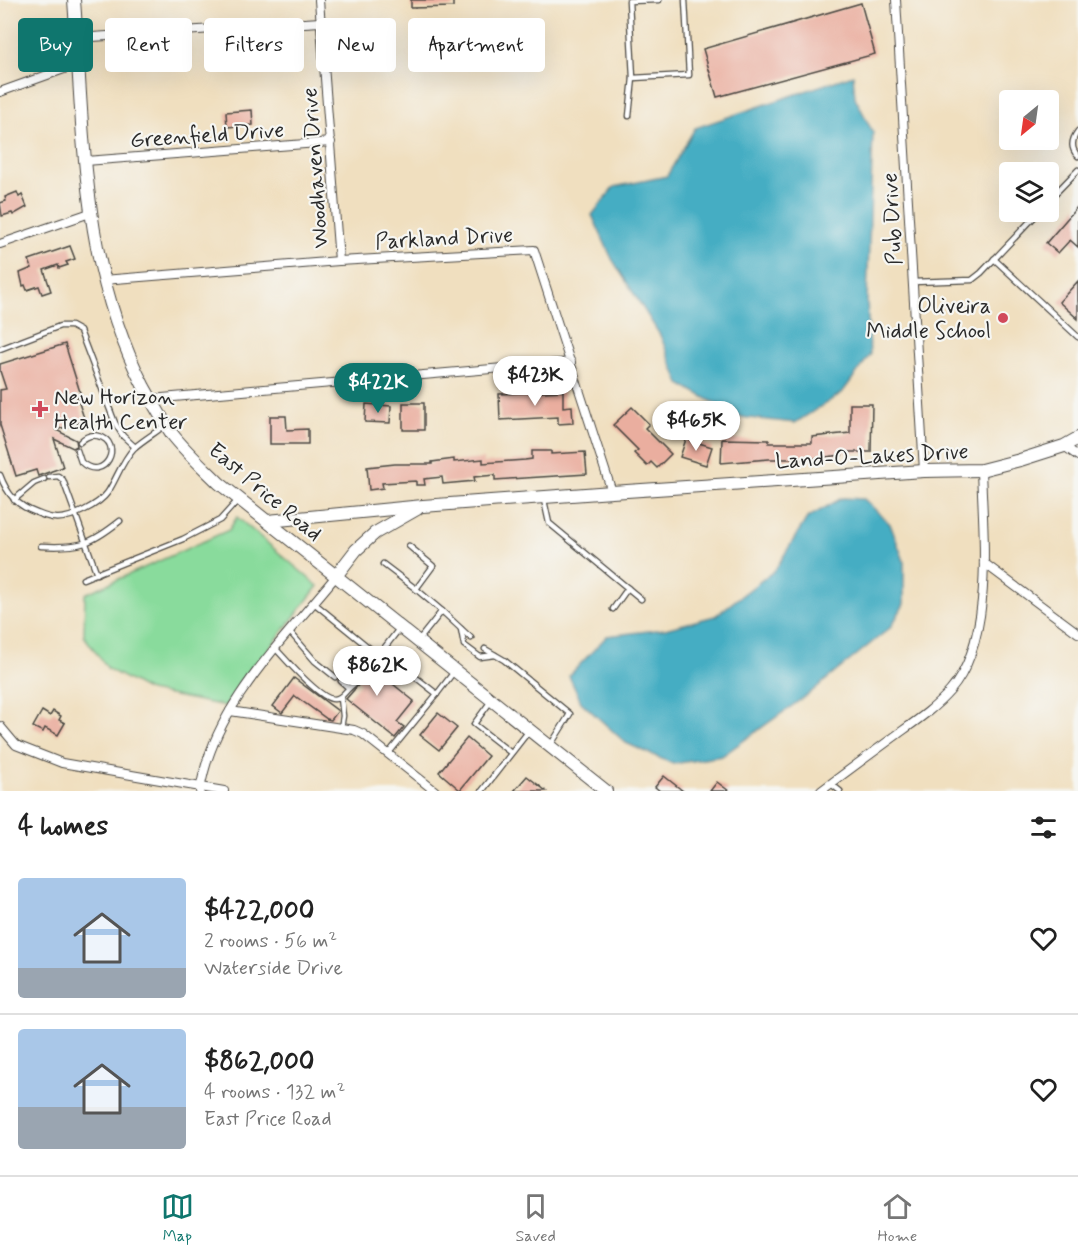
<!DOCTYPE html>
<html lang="en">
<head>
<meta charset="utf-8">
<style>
	:root { --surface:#fff; --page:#f6f6f6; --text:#222; --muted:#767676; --line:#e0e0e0; --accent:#0f766e }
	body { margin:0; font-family:Mynerve,sans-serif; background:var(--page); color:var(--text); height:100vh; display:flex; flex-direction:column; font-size:22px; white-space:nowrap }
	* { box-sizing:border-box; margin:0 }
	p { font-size:20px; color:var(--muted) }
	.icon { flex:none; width:33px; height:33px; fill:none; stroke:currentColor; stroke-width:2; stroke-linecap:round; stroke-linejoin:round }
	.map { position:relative; height:791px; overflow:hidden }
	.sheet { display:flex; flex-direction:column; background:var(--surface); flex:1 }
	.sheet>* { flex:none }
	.guide { position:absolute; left:18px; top:18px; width:600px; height:54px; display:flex; gap:12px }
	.needle { width:39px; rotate:209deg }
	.buttons { position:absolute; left:999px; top:90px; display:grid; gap:12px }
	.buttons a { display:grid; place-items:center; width:60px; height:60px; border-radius:6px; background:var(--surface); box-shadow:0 6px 24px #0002; font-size:30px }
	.price { position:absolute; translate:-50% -51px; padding:0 14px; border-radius:21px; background:#fff; color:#222; font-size:20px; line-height:39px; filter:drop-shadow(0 2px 3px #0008) }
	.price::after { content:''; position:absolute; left:50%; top:36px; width:18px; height:14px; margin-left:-9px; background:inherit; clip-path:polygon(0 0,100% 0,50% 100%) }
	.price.active { background:var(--accent); color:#fff }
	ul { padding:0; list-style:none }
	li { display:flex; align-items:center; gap:18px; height:150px; padding:0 18px }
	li+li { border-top:2px solid var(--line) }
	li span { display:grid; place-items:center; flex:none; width:168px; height:120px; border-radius:6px; color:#555 }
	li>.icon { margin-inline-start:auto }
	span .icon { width:72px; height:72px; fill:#fffc; stroke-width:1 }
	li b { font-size:26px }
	h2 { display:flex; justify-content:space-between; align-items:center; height:72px; padding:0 18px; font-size:26px }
	.tag { padding:0 21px; border-radius:6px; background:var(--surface); box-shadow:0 6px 24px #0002; font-size:21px; line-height:54px }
	.tag.active { background:var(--accent); color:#fff }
	.dock { display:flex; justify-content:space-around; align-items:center; height:84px; border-top:2px solid var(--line); background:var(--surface); font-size:16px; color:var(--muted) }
	.dock a { display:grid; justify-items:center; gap:3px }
	.dock .active { color:var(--accent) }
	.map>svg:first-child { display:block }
	.green { fill:#89db9c; stroke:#5a8364; stroke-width:1.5 }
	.water { fill:#44adc3; stroke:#386c77; stroke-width:1.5 }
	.building { fill:#eaae9f }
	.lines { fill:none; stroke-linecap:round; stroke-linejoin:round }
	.lane-casing { stroke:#494641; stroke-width:7 }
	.street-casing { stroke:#494641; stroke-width:10 }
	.secondary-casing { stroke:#494641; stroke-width:14 }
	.lane { stroke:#fff; stroke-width:4.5 }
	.street { stroke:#fff; stroke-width:8 }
	.secondary { stroke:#fff; stroke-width:12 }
	.poi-dot { fill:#d1495b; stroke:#f6f6f2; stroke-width:2 }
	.labels { text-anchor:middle; stroke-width:4.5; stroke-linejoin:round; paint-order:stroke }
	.street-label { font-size:22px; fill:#2b2b2b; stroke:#f6f6f2 }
	.poi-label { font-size:22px; fill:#2b2b2b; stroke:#f6f6f2; text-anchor:end }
</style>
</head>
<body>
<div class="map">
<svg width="1078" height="791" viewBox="0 0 1078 791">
	<rect width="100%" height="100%" fill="#f6f6f2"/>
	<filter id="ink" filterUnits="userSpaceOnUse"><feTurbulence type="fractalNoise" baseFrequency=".0167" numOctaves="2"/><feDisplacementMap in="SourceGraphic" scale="12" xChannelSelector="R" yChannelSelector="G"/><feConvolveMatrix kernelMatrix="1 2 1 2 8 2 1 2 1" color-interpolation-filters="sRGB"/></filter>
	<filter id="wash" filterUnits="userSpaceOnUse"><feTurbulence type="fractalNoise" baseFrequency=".008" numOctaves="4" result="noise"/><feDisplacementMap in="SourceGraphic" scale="24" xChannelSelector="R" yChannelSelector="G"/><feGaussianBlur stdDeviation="1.35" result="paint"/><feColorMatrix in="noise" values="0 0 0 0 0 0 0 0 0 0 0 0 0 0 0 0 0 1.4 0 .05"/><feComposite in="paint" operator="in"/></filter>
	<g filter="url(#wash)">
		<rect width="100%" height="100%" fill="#f0dfbf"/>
		<!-- green -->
		<polygon class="green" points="237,517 318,586 225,706 149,691 108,669 84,636 85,594 229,530"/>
		<!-- water -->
		<g class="water">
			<polygon points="853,75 855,97 873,133 867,300 870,355 842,393 795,423 740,417 680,384 660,335 612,259 592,215 614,187 667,176 695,128"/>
			<polygon points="842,498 864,499 890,524 904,561 904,604 891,627 810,693 722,756 673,764 626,743 581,702 569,676 607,636 665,629 715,616 775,570 807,518"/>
		</g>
		<g id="blocks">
			<!-- building -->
			<g class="building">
				<polygon points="411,0 453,0 453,7 411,8"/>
				<polygon points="861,3 875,54 717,97 703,49"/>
				<polygon points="252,110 253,125 227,127 226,112"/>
				<polygon points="17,192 19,197 22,195 27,207 13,215 12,213 2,216 0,203 6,201 5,197"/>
				<polygon points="1078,206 1078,247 1070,240 1058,253 1046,243"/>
				<polygon points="70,246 75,259 66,262 68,265 59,268 58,265 44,270 51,291 42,294 39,286 27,290 25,285 23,286 20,273 32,268 29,260"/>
				<polygon points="1078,281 1078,319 1059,302"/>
				<polygon points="65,344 80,392 77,397 85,421 56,430 76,440 77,446 73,448 54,439 63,467 38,476 36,470 16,476 0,425 0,390 6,389 0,371 0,364"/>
				<polygon points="563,391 563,407 572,406 573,423 558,424 558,417 500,420 499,394"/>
				<rect x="403" y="403" width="21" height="27"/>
				<polygon points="366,404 391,406 390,423 365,422"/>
				<polygon points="850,404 872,404 871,452 842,452 842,455 809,459 769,459 721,463 722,439 769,440 769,443 812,443 812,437 850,433"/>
				<polygon points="632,407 649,424 645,428 671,454 657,468 651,462 647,466 634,453 638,450 613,425"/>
				<polygon points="270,416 286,416 287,430 308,429 308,444 270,444"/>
				<polygon points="686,439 712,447 706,465 680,457"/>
				<polygon points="532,451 551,451 551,454 585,452 587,474 495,480 495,475 474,477 475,481 443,484 442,477 424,479 425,485 416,485 416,481 382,483 383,488 369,490 367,467 395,464 432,464 432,462 454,459 454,462 483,459 483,463 525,460 532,459"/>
				<polygon points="351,657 363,666 362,670 364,673 368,673 373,668 414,701 397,722 404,727 395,738 346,699 360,683 358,678 352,679 346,674 344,677 339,677 338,673"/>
				<polygon points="294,678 338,711 331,720 327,719 295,696 282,713 273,706"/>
				<polygon points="42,711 50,716 53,711 61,716 59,720 65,723 58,735 45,728 43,732 33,727"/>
				<polygon points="438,713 457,728 439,750 420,735"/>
				<polygon points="467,738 488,756 460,790 439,772"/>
				<polygon points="527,776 546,791 514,791"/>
				<polygon points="664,776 683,791 660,791 655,787"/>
				<polygon points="717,782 729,791 710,791"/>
			</g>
		</g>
	</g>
	<g filter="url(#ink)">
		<use href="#blocks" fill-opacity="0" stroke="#494641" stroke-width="1.5"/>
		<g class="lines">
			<defs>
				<g id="lane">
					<polyline points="659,0 629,1 633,78 689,75 685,0"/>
					<polyline points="629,116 633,78"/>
					<path d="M 1078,131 C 1072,139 1070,148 1078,156"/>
					<polyline points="1048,201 1078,170"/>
					<polyline points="994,259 1078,337"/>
					<polyline points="913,282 972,280 981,273 1039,212"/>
					<polyline points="0,349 60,326 71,326 80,331 115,423 123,436 135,447"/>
					<path d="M 77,450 L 81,462 C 105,484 125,442 98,436 C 91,434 85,437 80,442"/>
					<path d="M 0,475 C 7,494 17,506 37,513 C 42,515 49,518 55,518 C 70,520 100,504 108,492 C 117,478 122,461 134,448 C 143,440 155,433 164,426"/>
					<polyline points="49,477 58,476 63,480 97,574"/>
					<polyline points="14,500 34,483 44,479"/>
					<polyline points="544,500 549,523 641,599"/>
					<path d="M 41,546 C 79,548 90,545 120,521"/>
					<polyline points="383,564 416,589 433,566 409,546"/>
					<polyline points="83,579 183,539 220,520 239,499"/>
					<polyline points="416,589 442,611"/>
					<polyline points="314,603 373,651 382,651"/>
					<polyline points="613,609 628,588"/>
					<polyline points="399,629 382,651 437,694 453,673"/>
					<polyline points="461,629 464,645 480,657 495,655"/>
					<polyline points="290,632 315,661 335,677"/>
					<polyline points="418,641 442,611 471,638"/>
					<path d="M 276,649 C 286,660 321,700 334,699 C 341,699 345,692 349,688 L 341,681"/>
					<polyline points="485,649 504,660 570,714 550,746"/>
					<polyline points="366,669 377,656 377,651"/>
					<polyline points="349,688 356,682"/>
					<polyline points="341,698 343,716 341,728"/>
					<polyline points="491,701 474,724 511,753"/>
					<polyline points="388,754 437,694"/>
					<polyline points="831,784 840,791"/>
					<polyline points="482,791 528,732"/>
				</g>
				<g id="street">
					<polyline points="319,0 339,261"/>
					<polyline points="896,0 924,471"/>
					<polyline points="77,38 320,22"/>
					<polyline points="0,92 78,64"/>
					<polyline points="86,161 331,142"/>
					<polyline points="0,244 90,213"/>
					<polyline points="103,280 339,261 534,250 612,492"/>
					<polyline points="151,399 571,362"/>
					<polyline points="1064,446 1078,456"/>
					<polyline points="984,563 1078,633"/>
					<polyline points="230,711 354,730 363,734 435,791"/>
					<polyline points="0,726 16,745 62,763 224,791"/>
					<path d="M 200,791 C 213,706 284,640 336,576"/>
					<path d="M 821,791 C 846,772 872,753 898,734 C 916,721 935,708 950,691 C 995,640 983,533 981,470"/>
				</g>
				<g id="secondary">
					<path d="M 74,0 C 84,132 81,266 144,387 C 153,403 162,419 172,434 C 186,452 203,467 219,483 L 606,791"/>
					<polyline points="268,521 423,506 612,492 924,471 981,470 1020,460 1064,446 1078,438"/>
					<polyline points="336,576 356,550 375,533 417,509"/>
				</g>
			</defs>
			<!-- lane casing -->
			<use href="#lane" class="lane-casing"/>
			<!-- street casing -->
			<use href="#street" class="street-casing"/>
			<!-- secondary casing -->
			<use href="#secondary" class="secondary-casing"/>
			<!-- lane -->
			<use href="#lane" class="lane"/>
			<!-- street -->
			<use href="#street" class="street"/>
			<!-- secondary -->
			<use href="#secondary" class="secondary"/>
		</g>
	</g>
	<!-- markers -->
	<g class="poi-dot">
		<circle cx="1003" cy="318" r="6"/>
		<path d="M37 400h6v6h6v6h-6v6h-6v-6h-6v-6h6z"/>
	</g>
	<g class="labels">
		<!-- street labels -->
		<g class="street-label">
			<text transform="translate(207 134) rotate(-4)" y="8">Greenfield Drive</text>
			<text transform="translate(314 168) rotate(-94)" y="8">Woodhaven Drive</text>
			<text transform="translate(891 219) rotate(-93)" y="8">Pub Drive</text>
			<text transform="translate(444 237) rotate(-3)" y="8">Parkland Drive</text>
			<text transform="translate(872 455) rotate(-3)" y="8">Land-O-Lakes Drive</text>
			<text transform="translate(266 491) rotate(40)" y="8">East Price Road</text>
		</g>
		<!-- poi labels -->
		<g class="poi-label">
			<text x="991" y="313">Oliveira<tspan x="991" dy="25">Middle School</tspan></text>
			<text x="54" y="404" text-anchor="start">New Horizon<tspan x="54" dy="25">Health Center</tspan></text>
		</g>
	</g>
</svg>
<div class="buttons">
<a><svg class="needle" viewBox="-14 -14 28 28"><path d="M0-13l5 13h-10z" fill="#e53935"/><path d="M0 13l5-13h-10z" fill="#767676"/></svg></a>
<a><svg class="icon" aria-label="layers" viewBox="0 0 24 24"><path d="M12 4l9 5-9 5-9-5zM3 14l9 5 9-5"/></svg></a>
</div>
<b class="price" style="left:535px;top:407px">$423K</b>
<b class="price active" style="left:378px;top:414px">$422K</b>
<b class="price" style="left:696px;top:452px">$465K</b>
<b class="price" style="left:377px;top:697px">$862K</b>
<div class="guide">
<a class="tag active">Buy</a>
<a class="tag">Rent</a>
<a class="tag">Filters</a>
<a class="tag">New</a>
<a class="tag">Apartment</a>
</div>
</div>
<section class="sheet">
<h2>4 homes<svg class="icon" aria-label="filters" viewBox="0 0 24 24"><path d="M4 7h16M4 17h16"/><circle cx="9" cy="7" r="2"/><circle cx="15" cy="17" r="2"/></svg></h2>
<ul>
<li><span style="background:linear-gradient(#a9c7e8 75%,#9aa5b1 0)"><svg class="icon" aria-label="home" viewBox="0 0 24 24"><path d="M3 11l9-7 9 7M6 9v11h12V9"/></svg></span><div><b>$422,000</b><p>2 rooms · 56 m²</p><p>Waterside Drive</p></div><svg class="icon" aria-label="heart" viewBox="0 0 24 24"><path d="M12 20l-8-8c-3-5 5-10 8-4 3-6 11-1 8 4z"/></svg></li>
<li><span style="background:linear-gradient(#a9c7e8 65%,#9aa5b1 0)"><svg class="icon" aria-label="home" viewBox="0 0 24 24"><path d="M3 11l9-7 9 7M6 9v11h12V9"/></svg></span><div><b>$862,000</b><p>4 rooms · 132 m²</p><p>East Price Road</p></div><svg class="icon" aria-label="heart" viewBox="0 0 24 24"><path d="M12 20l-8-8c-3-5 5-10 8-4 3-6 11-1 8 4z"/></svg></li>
</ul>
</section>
<nav class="dock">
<a class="active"><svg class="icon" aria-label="map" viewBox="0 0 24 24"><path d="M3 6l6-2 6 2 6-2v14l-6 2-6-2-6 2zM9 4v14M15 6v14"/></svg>Map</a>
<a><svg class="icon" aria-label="saved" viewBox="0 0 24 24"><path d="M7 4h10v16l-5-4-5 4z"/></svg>Saved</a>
<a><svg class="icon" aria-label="home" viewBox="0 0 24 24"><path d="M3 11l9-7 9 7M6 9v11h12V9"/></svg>Home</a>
</nav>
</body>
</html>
